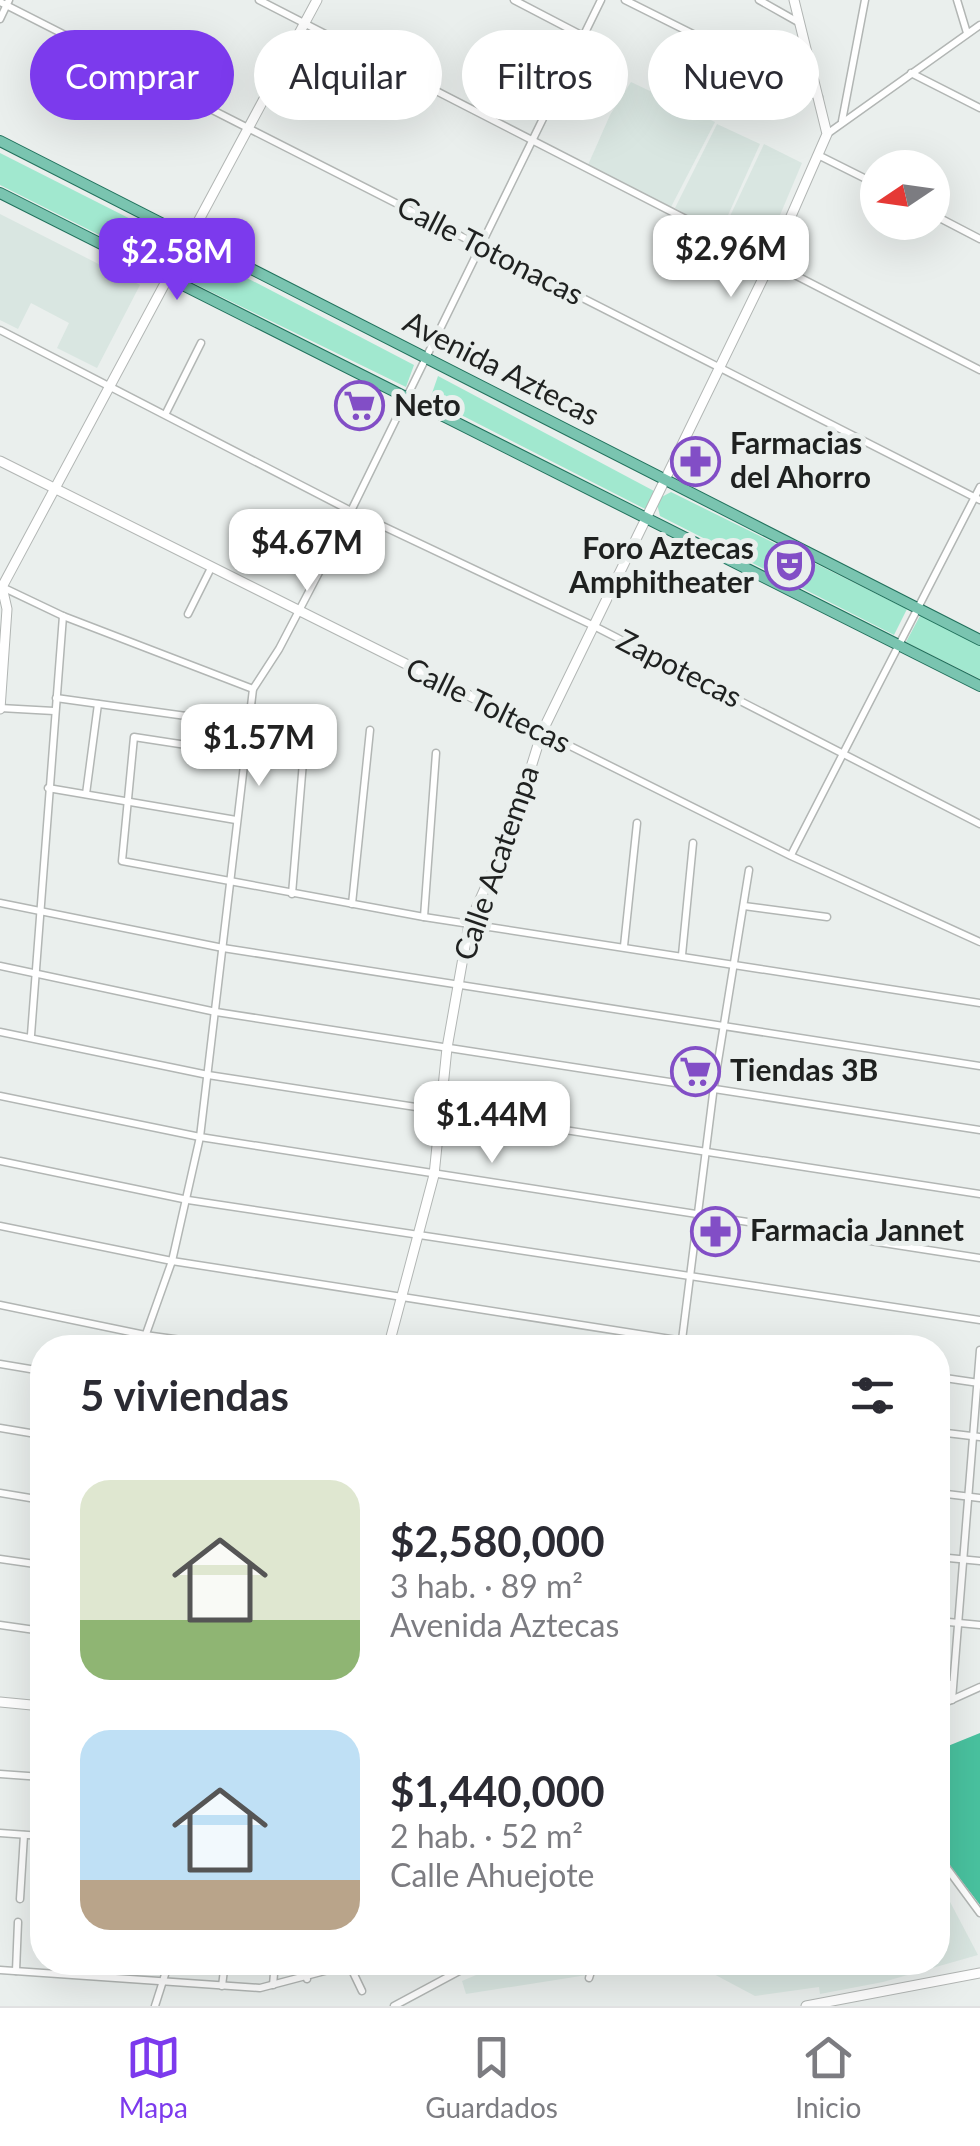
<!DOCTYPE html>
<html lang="es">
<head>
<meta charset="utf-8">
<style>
	:root { --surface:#fff; --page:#f7f7f7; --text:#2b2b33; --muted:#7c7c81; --line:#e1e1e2; --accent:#7c3aed }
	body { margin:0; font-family:Lato,sans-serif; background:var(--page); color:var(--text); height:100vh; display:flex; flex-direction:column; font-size:38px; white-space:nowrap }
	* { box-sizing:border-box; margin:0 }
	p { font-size:32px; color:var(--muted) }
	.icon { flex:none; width:55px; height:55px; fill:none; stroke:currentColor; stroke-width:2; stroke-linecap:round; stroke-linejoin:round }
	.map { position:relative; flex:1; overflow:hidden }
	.side { position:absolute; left:30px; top:1335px; width:920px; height:640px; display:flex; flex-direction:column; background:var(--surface); border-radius:40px; box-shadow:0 10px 40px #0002 }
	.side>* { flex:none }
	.hud { position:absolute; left:30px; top:30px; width:920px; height:90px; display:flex; gap:20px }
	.needle { width:65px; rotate:257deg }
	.controls { position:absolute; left:860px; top:150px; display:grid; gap:20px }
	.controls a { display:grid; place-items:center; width:90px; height:90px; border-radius:50%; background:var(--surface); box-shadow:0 10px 40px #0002; font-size:50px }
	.price { position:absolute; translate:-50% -85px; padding:0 22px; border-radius:20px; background:#fff; color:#222; font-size:32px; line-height:65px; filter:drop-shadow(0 2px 5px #0008) }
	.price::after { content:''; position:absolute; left:50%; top:60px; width:30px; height:22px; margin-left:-15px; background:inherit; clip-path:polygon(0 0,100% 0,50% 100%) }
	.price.selected { background:var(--accent); color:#fff }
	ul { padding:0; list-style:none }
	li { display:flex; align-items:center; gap:30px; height:250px; padding:0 50px }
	li span { display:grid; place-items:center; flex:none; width:280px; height:200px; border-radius:30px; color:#555 }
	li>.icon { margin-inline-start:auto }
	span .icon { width:120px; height:120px; fill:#fffc; stroke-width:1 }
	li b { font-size:42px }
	h2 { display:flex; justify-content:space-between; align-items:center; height:120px; padding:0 50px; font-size:42px }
	.tag { padding:0 35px; border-radius:45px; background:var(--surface); box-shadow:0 10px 40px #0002; font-size:35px; line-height:90px }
	.tag.selected { background:var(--accent); color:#fff }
	.tab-bar { display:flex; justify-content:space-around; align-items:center; height:140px; border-top:2px solid var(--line); background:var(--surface); font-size:28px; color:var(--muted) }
	.tab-bar a { display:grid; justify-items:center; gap:5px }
	.tab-bar .selected { color:var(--accent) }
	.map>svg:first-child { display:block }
	.built { fill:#d9e6e1 }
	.green { fill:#a1e8cf }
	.forest { fill:#49c29f }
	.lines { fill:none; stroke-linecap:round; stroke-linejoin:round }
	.street-casing { stroke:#b2b6b4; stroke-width:9 }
	.secondary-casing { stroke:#b2b6b4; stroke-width:11 }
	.primary-casing { stroke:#21715c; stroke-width:12 }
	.street { stroke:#fff; stroke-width:6 }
	.secondary { stroke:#fff; stroke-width:9 }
	.primary { stroke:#7ac4b0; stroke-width:10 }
	.labels { text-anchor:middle; stroke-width:10; stroke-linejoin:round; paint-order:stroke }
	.street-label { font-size:30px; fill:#1f2120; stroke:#eaefed }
	.poi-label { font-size:30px; font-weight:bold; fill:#1f2120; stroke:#eaefed; text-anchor:start }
</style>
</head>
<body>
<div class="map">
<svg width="980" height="2006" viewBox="0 0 980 2006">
	<rect width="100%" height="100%" fill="#eaefed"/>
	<!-- built -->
	<g class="built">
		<polygon points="631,82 715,122 671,207 588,165 610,115"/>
		<polygon points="717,124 760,144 720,233 675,208"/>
		<polygon points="764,144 802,163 772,234 751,243 723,231"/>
		<polygon points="0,214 140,285 97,368 57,348 69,323 31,303 18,329 0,320"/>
		<polygon points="938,1879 978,1955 883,1982 820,1994 819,1987 755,1996 693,1963 661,1969 652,1963 938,1962"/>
		<polygon points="504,1963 587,1963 587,1975 466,1994 462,1981"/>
	</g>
	<!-- green -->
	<g class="green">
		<polygon points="0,153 178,243 163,267 0,185"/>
		<polygon points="203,255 414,365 406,387 193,283"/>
		<polygon points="438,376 654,491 649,511 430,399"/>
		<polygon points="671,492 907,609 894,635 660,516 656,500"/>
		<polygon points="921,614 980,646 980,679 906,642"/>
	</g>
	<!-- forest -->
	<polygon class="forest" points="980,1733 980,1905 938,1850 938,1750"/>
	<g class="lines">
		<defs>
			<g id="street">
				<polyline points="259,0 980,370"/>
				<polyline points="514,0 583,36"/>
				<polyline points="625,0 819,97"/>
				<polyline points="759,0 798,22"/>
				<polyline points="957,0 967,33"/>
				<polyline points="0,2 980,500"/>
				<polyline points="0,19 9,0"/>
				<polyline points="911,73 980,108"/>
				<polyline points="842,121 865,0"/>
				<polyline points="827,134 980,25"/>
				<polyline points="818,155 878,185"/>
				<polyline points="932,214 980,239"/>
				<polyline points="0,330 351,511 594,626 980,824"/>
				<polyline points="166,413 201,343"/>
				<polyline points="0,586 63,616 253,689"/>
				<polyline points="188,614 211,568"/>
				<polyline points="56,698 186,716"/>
				<polyline points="0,708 54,711"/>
				<polyline points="542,732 791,856 980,942"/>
				<polyline points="245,754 134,737 122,861 424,917 980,1003"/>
				<polyline points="48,788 236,820"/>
				<polyline points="86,794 98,704"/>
				<polyline points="791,855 980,487"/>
				<polyline points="292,894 307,714"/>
				<polyline points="0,903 223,948 980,1066"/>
				<polyline points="352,904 370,730"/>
				<polyline points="744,906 827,917"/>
				<polyline points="424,917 436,753"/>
				<polyline points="624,946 637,823"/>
				<polyline points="682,955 693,843"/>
				<polyline points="0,966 216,1012 980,1130"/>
				<polyline points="0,1032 208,1075 980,1194"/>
				<polyline points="31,1035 63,616"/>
				<polyline points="0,1096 200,1137 980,1258"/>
				<polyline points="0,1161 188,1200 980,1320"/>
				<polyline points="0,1226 172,1261 728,1348"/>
				<polyline points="0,1305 145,1335 239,1348"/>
				<polyline points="141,1348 172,1261 200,1137 253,689 279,649 351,511 601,0"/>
				<polyline points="681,1348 714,1086 749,870"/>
				<polyline points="0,1364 42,1371"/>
				<polyline points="938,1377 979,1383"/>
				<polyline points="0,1428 42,1435"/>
				<polyline points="938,1432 980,1437"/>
				<polyline points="0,1493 42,1500"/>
				<polyline points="938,1493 980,1498"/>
				<polyline points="938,1557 980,1561"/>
				<polyline points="0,1559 42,1565"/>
				<polyline points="938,1621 980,1625"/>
				<polyline points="0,1625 42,1631"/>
				<polyline points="938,1684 952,1684"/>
				<polyline points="952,1700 980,1350"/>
				<polyline points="938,1706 980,1687"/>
				<polyline points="0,1774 42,1777"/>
				<polyline points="0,1833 42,1836"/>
				<polyline points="938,1856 980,1913"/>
				<polyline points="20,1899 24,1835"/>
				<polyline points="304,1962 307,1979"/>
				<polyline points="350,1966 362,1991"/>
				<polyline points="0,1970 260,1988 359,1962"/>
				<polyline points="16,1971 18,1922"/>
				<polyline points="589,1978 594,1962"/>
				<polyline points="273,1985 275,1962"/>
				<polyline points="222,1986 225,1962"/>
				<polyline points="155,2006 169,1962"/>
				<polyline points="394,2006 476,1962"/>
			</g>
			<g id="secondary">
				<polyline points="0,461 542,732"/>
				<polyline points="0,709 7,609 2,587 317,0"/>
				<polyline points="388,1348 434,1175 447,1048 469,924 512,828 542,732 771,262 827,134 794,0"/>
				<polyline points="0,1702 42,1706"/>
				<polyline points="806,2006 980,1973"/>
			</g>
			<g id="primary">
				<polyline points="0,141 980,640"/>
				<polyline points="0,193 980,686"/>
			</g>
		</defs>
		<!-- street casing -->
		<use href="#street" class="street-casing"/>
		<!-- secondary casing -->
		<use href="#secondary" class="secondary-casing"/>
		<!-- primary casing -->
		<use href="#primary" class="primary-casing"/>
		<!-- street -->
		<use href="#street" class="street"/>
		<!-- secondary -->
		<use href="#secondary" class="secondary"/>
		<!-- primary -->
		<use href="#primary" class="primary"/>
	</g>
	<!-- icons -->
	<defs>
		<symbol id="supermarket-ring" viewBox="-11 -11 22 22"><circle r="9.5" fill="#eaefed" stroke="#824ec6" stroke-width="1.5"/><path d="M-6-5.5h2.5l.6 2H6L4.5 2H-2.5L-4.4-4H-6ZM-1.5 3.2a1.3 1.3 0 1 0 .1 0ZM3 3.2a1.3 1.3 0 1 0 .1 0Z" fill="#824ec6"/></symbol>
		<symbol id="pharmacy-ring" viewBox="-11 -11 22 22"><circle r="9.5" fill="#eaefed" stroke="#824ec6" stroke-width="1.5"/><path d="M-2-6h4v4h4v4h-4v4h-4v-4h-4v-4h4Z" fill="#824ec6"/></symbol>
		<symbol id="theatre-ring" viewBox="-11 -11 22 22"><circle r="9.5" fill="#eaefed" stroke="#824ec6" stroke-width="1.5"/><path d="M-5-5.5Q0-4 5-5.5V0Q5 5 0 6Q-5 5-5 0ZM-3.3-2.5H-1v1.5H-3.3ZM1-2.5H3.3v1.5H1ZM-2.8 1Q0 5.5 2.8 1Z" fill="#824ec6"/></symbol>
	</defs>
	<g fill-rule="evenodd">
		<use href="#supermarket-ring" x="332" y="378" width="55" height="55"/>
		<use href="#pharmacy-ring" x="668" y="434" width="55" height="55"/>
		<use href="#theatre-ring" x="762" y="538" width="55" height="55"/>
		<use href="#supermarket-ring" x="668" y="1044" width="55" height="55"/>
		<use href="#pharmacy-ring" x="688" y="1204" width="55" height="55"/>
	</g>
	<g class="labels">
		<!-- street labels -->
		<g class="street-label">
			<text transform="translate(490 251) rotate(27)" y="10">Calle Totonacas</text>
			<text transform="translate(501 369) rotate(27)" y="10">Avenida Aztecas</text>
			<text transform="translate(679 669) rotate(27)" y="10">Zapotecas</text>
			<text transform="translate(488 706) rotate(26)" y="10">Calle Toltecas</text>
			<text transform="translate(497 863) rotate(-71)" y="10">Calle Acatempa</text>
		</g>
		<!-- poi labels -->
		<g class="poi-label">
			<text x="394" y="416">Neto</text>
			<text x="730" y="454">Farmacias<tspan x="730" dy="34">del Ahorro</tspan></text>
			<text x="754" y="559" text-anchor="end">Foro Aztecas<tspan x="754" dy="34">Amphitheater</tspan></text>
			<text x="730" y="1081">Tiendas 3B</text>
			<text x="750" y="1241">Farmacia Jannet</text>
		</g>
	</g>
</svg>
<div class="controls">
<a><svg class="needle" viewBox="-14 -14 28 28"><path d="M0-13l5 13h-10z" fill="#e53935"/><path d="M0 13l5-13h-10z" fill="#7c7c81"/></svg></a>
</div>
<b class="price" style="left:731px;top:300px">$2.96M</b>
<b class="price selected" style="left:177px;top:303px">$2.58M</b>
<b class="price" style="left:307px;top:594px">$4.67M</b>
<b class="price" style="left:259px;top:789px">$1.57M</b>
<b class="price" style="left:492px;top:1166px">$1.44M</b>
<div class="hud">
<a class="tag selected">Comprar</a>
<a class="tag">Alquilar</a>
<a class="tag">Filtros</a>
<a class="tag">Nuevo</a>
</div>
<section class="side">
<h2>5 viviendas<svg class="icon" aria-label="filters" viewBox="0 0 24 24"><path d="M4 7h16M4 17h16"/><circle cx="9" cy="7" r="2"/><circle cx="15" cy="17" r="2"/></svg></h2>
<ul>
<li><span style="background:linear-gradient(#dfe7d0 70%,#8fb573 0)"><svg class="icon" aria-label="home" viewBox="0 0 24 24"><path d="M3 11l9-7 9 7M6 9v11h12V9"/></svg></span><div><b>$2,580,000</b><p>3 hab. · 89 m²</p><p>Avenida Aztecas</p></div></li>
<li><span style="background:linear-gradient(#bfe0f5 75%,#b9a48a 0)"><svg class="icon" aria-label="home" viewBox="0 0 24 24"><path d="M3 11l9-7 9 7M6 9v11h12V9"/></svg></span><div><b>$1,440,000</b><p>2 hab. · 52 m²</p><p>Calle Ahuejote</p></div></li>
</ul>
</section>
</div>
<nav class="tab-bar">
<a class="selected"><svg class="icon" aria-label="map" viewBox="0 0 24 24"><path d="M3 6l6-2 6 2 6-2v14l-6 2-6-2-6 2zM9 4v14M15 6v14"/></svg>Mapa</a>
<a><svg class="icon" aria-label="saved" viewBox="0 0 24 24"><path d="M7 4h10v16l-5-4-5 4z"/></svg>Guardados</a>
<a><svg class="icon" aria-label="home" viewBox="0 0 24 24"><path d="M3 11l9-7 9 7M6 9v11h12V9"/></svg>Inicio</a>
</nav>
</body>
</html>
